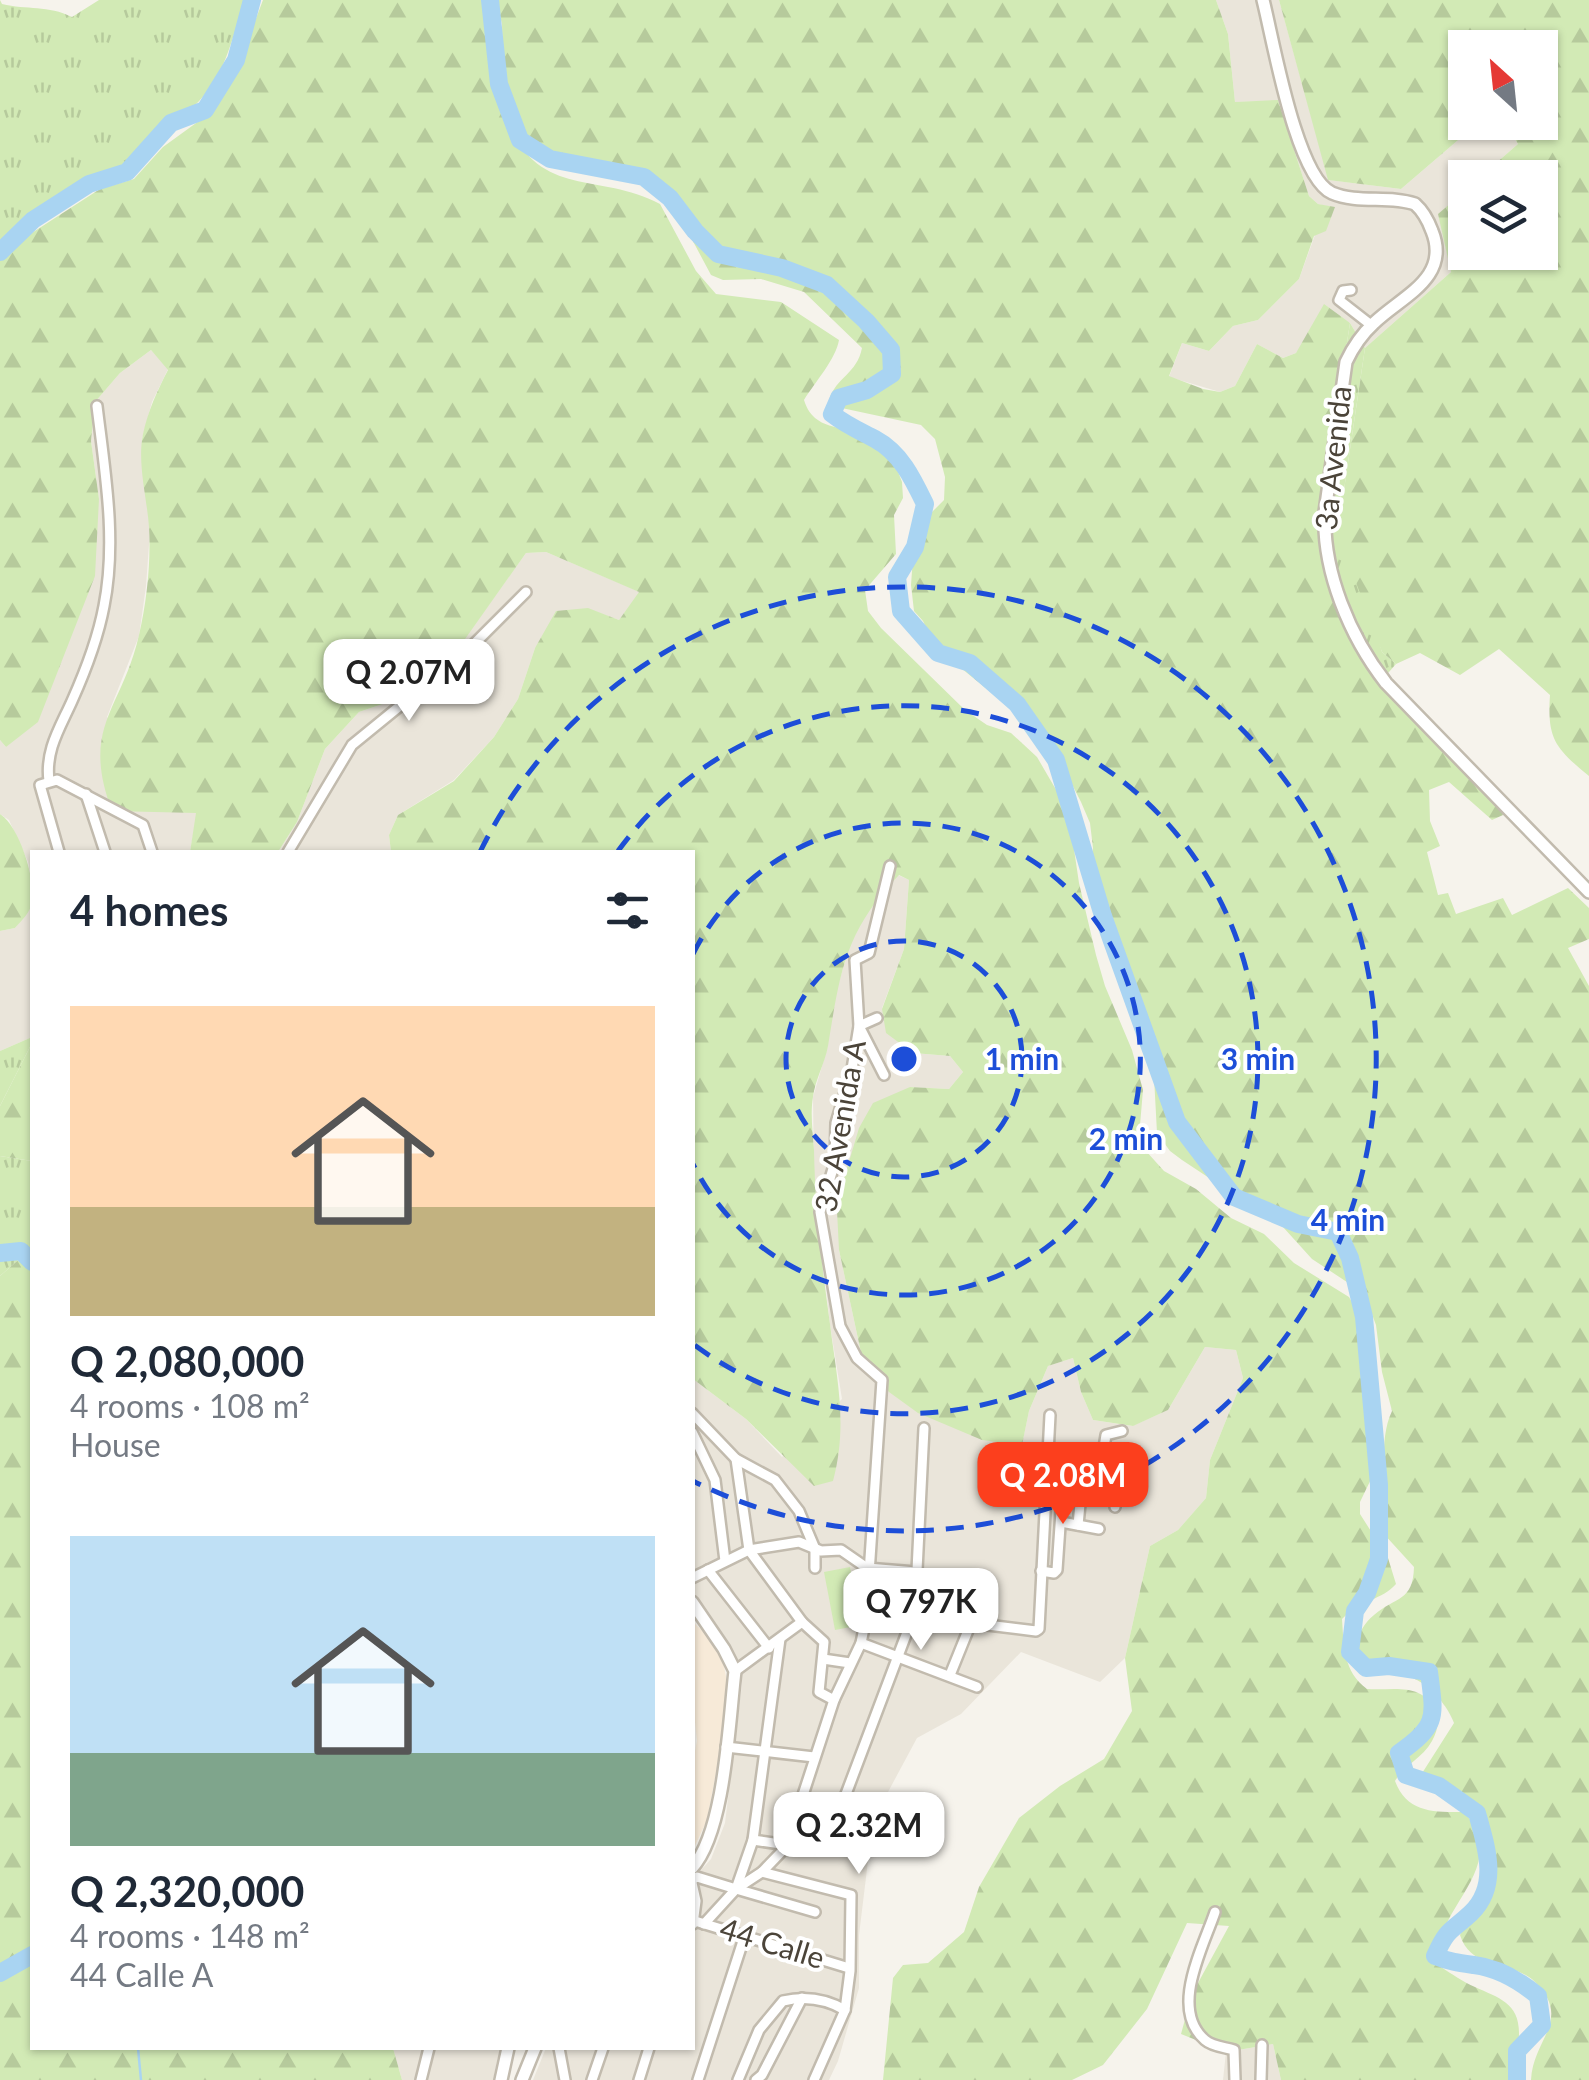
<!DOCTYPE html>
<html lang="en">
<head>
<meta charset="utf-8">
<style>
	:root { --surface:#fff; --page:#f2f2f3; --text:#1f2937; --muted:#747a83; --accent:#fc3f1d }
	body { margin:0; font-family:Lato,sans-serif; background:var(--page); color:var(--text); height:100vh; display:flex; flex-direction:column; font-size:38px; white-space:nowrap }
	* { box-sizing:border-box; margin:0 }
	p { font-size:32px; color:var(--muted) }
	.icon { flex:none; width:55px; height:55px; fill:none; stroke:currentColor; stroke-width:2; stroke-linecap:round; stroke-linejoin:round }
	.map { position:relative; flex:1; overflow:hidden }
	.sheet { position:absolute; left:30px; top:850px; width:665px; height:1200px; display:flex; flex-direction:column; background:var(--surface); border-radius:0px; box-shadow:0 2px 8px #0004 }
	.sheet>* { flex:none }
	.needle { width:65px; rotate:333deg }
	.fabs { position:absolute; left:1448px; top:30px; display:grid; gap:20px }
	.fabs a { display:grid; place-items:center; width:110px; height:110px; border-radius:0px; background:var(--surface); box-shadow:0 2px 8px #0004; font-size:50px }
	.price { position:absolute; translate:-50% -85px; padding:0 22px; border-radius:20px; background:#fff; color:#222; font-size:32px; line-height:65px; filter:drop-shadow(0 2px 5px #0008) }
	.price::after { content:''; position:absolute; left:50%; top:60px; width:30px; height:22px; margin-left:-15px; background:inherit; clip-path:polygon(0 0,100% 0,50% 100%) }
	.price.on { background:var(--accent); color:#fff }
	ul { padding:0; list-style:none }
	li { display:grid; align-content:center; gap:20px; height:530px; padding:0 40px }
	li span { display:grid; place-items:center; height:310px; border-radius:0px; color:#555 }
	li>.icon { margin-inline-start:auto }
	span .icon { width:180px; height:180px; fill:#fffc; stroke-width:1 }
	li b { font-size:42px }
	h2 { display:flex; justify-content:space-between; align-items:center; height:120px; padding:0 40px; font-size:42px }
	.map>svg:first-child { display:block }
	.residential { fill:#eae5da }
	.commercial { fill:#f7ead8 }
	.grass { fill:url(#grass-tufts) }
	.forest { fill:url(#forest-firs) }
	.park { fill:#d2eab5 }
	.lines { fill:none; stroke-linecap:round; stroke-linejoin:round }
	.stream { stroke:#a9d4f2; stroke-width:2.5 }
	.river { stroke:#a9d4f2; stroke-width:18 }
	.minor-casing { stroke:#c2bbae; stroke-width:14 }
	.tertiary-casing { stroke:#c2bbae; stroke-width:16 }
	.minor { stroke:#fff; stroke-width:9 }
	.tertiary { stroke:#fff; stroke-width:11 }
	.ring { fill:none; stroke:#1d4ed8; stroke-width:5; stroke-dasharray:18 12 }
	.labels { text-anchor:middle; stroke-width:8; stroke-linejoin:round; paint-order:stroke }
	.street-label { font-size:30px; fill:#4b4439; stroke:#fff }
	.centre { fill:#1d4ed8; stroke:#fff; stroke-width:5 }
	.ring-label { font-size:30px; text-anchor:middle; font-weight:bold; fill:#1d4ed8; stroke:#fff; stroke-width:8; stroke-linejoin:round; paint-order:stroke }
</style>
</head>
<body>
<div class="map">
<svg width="1589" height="2080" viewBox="0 0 1589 2080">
	<defs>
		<pattern id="grass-tufts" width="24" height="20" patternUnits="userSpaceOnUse" patternTransform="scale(2.5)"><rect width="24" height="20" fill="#d2eab5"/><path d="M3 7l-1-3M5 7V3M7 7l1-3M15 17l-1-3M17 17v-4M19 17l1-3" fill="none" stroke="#b6ca9c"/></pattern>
		<pattern id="forest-firs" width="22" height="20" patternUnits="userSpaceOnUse" patternTransform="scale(2.5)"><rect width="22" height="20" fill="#d2eab5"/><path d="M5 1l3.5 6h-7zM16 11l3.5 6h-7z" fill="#b6ca9c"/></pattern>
	</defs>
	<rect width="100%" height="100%" fill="#f6f3ec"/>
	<!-- residential -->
	<g class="residential">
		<polygon points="1216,0 1279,0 1329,180 1401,189 1478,123 1505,123 1518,144 1480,177 1465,178 1465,191 1439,214 1451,272 1365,348 1350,323 1336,315 1296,353 1283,358 1257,344 1235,386 1220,392 1169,377 1182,343 1209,351 1233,326 1258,320 1299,279 1315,235 1334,208 1318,204 1309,196 1278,101 1235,102 1228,34"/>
		<polygon points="151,350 168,369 152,402 142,439 150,531 146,586 139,636 107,717 197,813 190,852 32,852 32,886 28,862 9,820 0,814 0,740 6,747 99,499 91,441 95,402 120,373"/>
		<polygon points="546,552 640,592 619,620 588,609 535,648 518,699 494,737 454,780 398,815 389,835 391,852 278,852 297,822 325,749 359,712 409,695 457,649 526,553"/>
		<polygon points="898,875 909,880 904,949 882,1008 913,1053 950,1056 963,1072 949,1089 910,1087 849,1171 840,1192 839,1250 863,1362 1022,1444 1029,1411 1048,1366 1073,1358 1081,1392 1093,1420 1132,1426 1168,1410 1205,1347 1236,1350 1243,1378 1210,1460 1206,1498 1178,1530 1150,1546 1125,1658 1100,1682 1021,1652 961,1714 917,1738 873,1820 859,1935 859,1988 838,2061 829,2080 533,2080 546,2048 692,2048 693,1879 711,1859 725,1823 742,1684 737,1663 693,1595 693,1379 746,1419 782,1457 842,1399 830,1325 814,1174 813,1097 827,1049 832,1005 850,945 869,906"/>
		<polygon points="32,906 32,1037 0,1051 0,931 15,928"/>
		<polygon points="1273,2044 1281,2080 1223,2080 1226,2052"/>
		<polygon points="393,2048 500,2048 493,2080 402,2080"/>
	</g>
	<!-- commercial -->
	<polygon class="commercial" points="693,1622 711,1639 723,1661 728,1687 728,1710 707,1820 693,1850 692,1766 697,1741 692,1694"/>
	<!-- grass -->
	<g class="grass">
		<path d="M 0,0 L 2,4 C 27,10 48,5 72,17 L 99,0 L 248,0 C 234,26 230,57 214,82 C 197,109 168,126 149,153 C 133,167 112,170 92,180 C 59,198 30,222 0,245 Z"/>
		<polygon points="1350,323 1365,348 1341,510 1382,652 1396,664 1382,680 1362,659 1348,635 1337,603 1319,524"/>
		<polygon points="32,1037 32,1043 0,1106 0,1051"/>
		<polygon points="0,1156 32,1161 32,1248 0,1276"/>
	</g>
	<!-- forest -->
	<g class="forest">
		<path d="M 263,0 L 482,0 C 498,18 488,45 489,67 C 489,82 498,98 503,112 C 536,202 595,170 660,204 L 696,271 L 716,294 L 781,302 L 839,340 C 836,359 815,382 804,400 C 815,437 856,424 885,438 L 902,482 L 903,498 L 894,515 L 896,554 L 865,590 L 868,611 L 881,628 L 965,710 L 987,725 L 1011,733 L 1037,757 L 1062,800 L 1071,829 L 1079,883 L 1096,955 L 1105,986 L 1132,1050 L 1143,1090 L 1140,1125 L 1146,1151 L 1164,1171 L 1196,1189 L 1231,1218 L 1264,1234 L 1294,1263 L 1349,1297 L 1358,1313 L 1365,1330 L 1378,1420 L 1374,1473 L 1360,1502 L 1360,1514 L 1388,1558 L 1396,1584 C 1382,1600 1362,1599 1342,1619 C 1344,1647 1343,1671 1367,1689 C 1394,1691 1422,1681 1436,1712 C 1440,1721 1437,1732 1432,1741 C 1423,1758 1404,1765 1395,1781 C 1407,1813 1433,1812 1464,1812 C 1516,1870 1424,1912 1441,1967 C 1452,1974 1463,1982 1475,1987 C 1499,1998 1520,2003 1519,2035 C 1519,2051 1510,2061 1510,2080 L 1281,2080 L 1273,2044 L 1226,2052 L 1181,2034 L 1192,1994 L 1229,1926 L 1187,1923 L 1147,2009 L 1103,2065 L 1072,2080 L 883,2080 L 893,1978 L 903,1965 L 928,1963 L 964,1932 L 979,1887 L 1019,1818 L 1060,1786 L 1104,1759 L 1132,1711 L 1125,1658 L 1150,1546 L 1178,1530 L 1206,1498 L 1210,1460 L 1243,1378 L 1236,1350 L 1205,1347 L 1168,1410 L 1133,1426 L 1093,1420 L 1081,1392 L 1073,1358 L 1048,1366 L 1029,1411 L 1022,1445 L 982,1440 L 918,1413 L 889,1392 L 863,1362 L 839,1250 L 837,1211 L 840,1192 L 859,1128 L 873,1103 L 910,1087 L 949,1089 L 963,1072 L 950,1056 L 913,1053 L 886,1033 L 882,1009 L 904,949 L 909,880 L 899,875 C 845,931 840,972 828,1046 C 825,1063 815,1080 813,1097 C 810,1114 813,1133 814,1150 C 815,1208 822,1267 830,1324 C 837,1380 848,1425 833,1481 L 814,1486 L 746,1419 L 693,1379 L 692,852 L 391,852 L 389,835 L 398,815 L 454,781 L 494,737 L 518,699 L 535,648 L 556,611 L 588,608 L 619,620 L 639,592 L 546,552 L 526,553 L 458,649 L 409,695 L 359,712 L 325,749 L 297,822 L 278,852 L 190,852 L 196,813 L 112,811 C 80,726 122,710 139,635 C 147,601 151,561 149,527 C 147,498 137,463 143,434 C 148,411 157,391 168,370 L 151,350 L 120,373 L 95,402 L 91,441 L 99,499 L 95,576 L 38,722 L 6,747 L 0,740 L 0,258 L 24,238 L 100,189 L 134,179 L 163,147 L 203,118 L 221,99 L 233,79 Z"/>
		<path d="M 496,0 L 1216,0 L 1228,34 L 1235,102 L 1278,100 L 1309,196 L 1318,204 L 1335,207 L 1326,231 L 1314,236 L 1299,279 L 1258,320 L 1233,326 L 1209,351 L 1182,343 L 1169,376 L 1203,389 L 1220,392 L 1235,386 L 1257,344 L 1283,358 L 1296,353 L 1324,304 L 1350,323 L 1319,524 L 1337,603 L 1348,635 L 1362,659 L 1499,802 L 1503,815 L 1492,820 L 1449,782 L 1429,790 L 1430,821 L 1440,846 L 1427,852 L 1438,895 L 1448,893 L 1456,914 L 1503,898 L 1512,915 L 1568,888 L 1589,908 L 1589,939 L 1568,948 L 1589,986 L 1589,2080 L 1531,2080 C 1533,2038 1573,2020 1535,1982 C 1513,1960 1471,1971 1460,1935 C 1482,1898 1509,1841 1467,1805 C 1452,1793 1432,1792 1419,1778 L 1454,1723 C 1446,1702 1425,1678 1400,1674 C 1384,1672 1376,1674 1361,1666 L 1355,1642 C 1360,1632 1365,1622 1374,1615 C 1396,1596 1413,1602 1414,1567 L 1372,1521 L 1370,1508 C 1391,1477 1377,1443 1392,1411 L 1382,1372 L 1376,1325 L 1370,1309 L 1356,1288 L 1312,1259 L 1273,1216 L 1256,1209 L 1182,1160 L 1170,1151 L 1157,1133 L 1154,1077 L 1139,1004 L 1129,971 L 1100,901 L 1091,863 L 1093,848 L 1090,823 L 1081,802 L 1047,735 L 1025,710 L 993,694 L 935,647 L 923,621 L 914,611 L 911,585 L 915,529 L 944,500 L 945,477 L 935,439 L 921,425 L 837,407 L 829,400 C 836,377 857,374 862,348 L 804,292 L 761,279 L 723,280 L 711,275 L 672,202 L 661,192 L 625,177 L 557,168 L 541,162 L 533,152 L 507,102 L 503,85 L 502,24 Z"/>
		<path d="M 1279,0 L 1589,0 L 1589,776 C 1555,748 1547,739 1550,695 L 1499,649 L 1460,675 L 1420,653 L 1396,664 L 1382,652 L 1342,545 L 1341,510 L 1365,348 L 1451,272 L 1438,214 L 1465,191 L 1465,252 L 1540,252 L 1540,178 L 1480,177 L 1518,144 L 1505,123 L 1540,122 L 1540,48 L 1465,48 L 1465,122 L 1478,123 L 1401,189 L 1328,180 Z"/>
		<path d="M 0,814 C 19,826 36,879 32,902 C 31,912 21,921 15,928 L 0,931 Z"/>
		<polygon points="32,1043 32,1161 0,1156 0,1106"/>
		<polygon points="32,1248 32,2048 393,2048 402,2080 0,2080 0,1276"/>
	</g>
	<!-- park -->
	<polygon class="park" points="850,1567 861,1625 835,1630 824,1572"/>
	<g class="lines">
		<!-- stream -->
		<polyline class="stream" points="138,2048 141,2080"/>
		<!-- river -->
		<g class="river">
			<path d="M 490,0 L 499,84 L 520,140 L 550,159 L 644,177 L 670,198 L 695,231 L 718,254 L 782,268 L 827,285 L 866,321 L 891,350 L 892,374 L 867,390 L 839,398 L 832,414 C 846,425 860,431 875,439 C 901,453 913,479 925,504 L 915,547 L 897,577 L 901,611 L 938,653 L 970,663 L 1017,704 L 1056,760 L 1103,916 L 1177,1122 L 1234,1197 L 1298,1224 L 1338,1232 L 1350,1258 L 1364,1317 L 1379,1485 L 1379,1559 L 1367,1593 L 1355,1611 L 1350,1652 L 1366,1668 L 1389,1666 L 1429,1672 C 1435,1718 1438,1725 1399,1753 L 1406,1775 L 1439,1786 L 1477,1813 C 1486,1846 1500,1885 1471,1913 C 1451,1932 1448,1927 1435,1956 C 1450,1962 1459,1963 1474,1965 C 1498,1968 1520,1981 1538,1996 L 1542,2025 L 1517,2051 L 1517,2080"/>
			<polyline points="0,252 33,220 89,184 127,172 171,123 205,110 236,60 252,0"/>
			<polyline points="0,1253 21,1251 32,1262"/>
			<polyline points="0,1973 32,1955"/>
		</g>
		<defs>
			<g id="minor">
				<polyline points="1351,290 1343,291 1339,300 1371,325"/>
				<path d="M 49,781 C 45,750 60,728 72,701 C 85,672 98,638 104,606 C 117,541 105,472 97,406"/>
				<polyline points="86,794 105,852"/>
				<polyline points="59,852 40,785 57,780 143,825 152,852"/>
				<polyline points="288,852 352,745 466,652 526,592"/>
				<polyline points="877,1018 859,1026 884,1075"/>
				<polyline points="692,1413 736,1459 775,1480 799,1511 815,1549 815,1568"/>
				<polyline points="692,1432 715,1480 725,1561"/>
				<polyline points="736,1459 749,1550 802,1622 824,1642 819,1692 834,1700"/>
				<polyline points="1102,1460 1114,1463 1118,1480 1115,1507"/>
				<polyline points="1061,1522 1099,1529"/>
				<polyline points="1078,1525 1084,1462 1102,1460 1106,1435 1122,1431"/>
				<polyline points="708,1570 769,1648"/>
				<polyline points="1041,1571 1054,1573 1057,1570 1064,1467 1060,1463 1048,1464"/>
				<polyline points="692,1578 749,1550 799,1542 821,1551 841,1550 867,1568 916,1572"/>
				<polyline points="780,1639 753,1840 736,1889 815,1912"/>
				<polyline points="861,1643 977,1687"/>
				<polyline points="823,1659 850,1663"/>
				<polyline points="735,1671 802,1622"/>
				<polyline points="950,1675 971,1623 1036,1631 1039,1629 1050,1415"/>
				<polyline points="726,1747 814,1757"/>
				<polyline points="753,1840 821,1850 826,1847 915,1611 924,1428"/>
				<polyline points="762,1872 851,1895 850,1971 845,2010 814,2080"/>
				<polyline points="692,1880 697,1877 736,1889"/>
				<polyline points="692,1883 696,1901 693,1924"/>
				<path d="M 1215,1912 C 1203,1948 1169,2009 1205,2040 C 1213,2047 1225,2047 1234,2050 L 1235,2080"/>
				<polyline points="695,1921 849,1968"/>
				<polyline points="704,1924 736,1889 762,1872 786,1847 834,1700 861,1643 866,1618 882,1380 857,1358 840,1326 820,1212 835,1162 836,1123 852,1069 859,1026 855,960 869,953 890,866"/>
				<polyline points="559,2048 565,2080"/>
				<polyline points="421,2080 429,2048"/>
				<polyline points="592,2080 603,2048"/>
				<polyline points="639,2080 649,2048"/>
				<polyline points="698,2080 745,1935"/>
				<path d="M 738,2080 L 759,2030 L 783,2001 C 804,1996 826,1999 845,2010"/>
				<polyline points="756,2080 762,2075 802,1998"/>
				<polyline points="1261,2080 1262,2045"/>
			</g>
			<g id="tertiary">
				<path d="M 1263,0 C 1273,39 1296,177 1332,193 C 1358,204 1389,195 1415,204 C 1424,212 1428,220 1432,231 C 1451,278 1402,296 1374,323 C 1362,334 1353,347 1346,362 L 1325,512 C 1322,571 1350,637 1386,683 L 1589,892"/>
				<path d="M 692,1602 L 724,1649 L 735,1671 C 729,1721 725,1832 692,1868"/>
				<polyline points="501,2080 508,2048"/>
				<polyline points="522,2080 535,2048"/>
			</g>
		</defs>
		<!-- minor casing -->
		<use href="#minor" class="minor-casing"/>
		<!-- tertiary casing -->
		<use href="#tertiary" class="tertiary-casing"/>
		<!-- minor -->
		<use href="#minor" class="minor"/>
		<!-- tertiary -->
		<use href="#tertiary" class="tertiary"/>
	</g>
	<!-- distance rings -->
	<g class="ring">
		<circle cx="904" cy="1059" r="118"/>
		<path d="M693 954A236 236 0 1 1 693 1164"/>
		<path d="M618 851A354 354 0 1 1 693 1344"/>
		<path d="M480 852A472 472 0 1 1 693 1481"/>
	</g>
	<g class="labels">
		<!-- street labels -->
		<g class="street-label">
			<text transform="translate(1334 458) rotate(-84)" y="10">3a Avenida</text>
			<text transform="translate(841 1126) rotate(-80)" y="10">32 Avenida A</text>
			<text transform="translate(772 1944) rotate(17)" y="10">44 Calle</text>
		</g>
	</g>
	<circle cx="904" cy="1059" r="15" class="centre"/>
	<g class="ring-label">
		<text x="1022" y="1070">1 min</text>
		<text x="1258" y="1070">3 min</text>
		<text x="1126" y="1150">2 min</text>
		<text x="1348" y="1231">4 min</text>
	</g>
</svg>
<div class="fabs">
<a><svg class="needle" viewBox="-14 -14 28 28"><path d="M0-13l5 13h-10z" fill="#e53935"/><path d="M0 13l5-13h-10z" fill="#747a83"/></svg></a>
<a><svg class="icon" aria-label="layers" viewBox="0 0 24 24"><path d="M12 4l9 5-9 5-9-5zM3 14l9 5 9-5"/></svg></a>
</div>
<b class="price" style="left:409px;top:724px">Q 2.07M</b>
<b class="price on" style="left:1063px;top:1527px">Q 2.08M</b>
<b class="price" style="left:921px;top:1653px">Q 797K</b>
<b class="price" style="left:859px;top:1877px">Q 2.32M</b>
<section class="sheet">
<h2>4 homes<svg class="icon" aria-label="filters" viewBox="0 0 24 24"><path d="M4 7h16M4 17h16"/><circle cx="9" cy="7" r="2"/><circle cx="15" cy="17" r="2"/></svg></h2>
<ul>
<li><span style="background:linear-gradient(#ffd9b3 65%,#c2b280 0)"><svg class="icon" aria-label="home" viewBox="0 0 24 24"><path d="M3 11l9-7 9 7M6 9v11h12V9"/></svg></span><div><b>Q 2,080,000</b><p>4 rooms · 108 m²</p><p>House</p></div></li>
<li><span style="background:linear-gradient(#bfe0f5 70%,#7fa58c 0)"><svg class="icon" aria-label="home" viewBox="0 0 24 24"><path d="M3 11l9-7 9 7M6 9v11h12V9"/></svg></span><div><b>Q 2,320,000</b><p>4 rooms · 148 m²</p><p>44 Calle A</p></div></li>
</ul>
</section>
</div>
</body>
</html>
